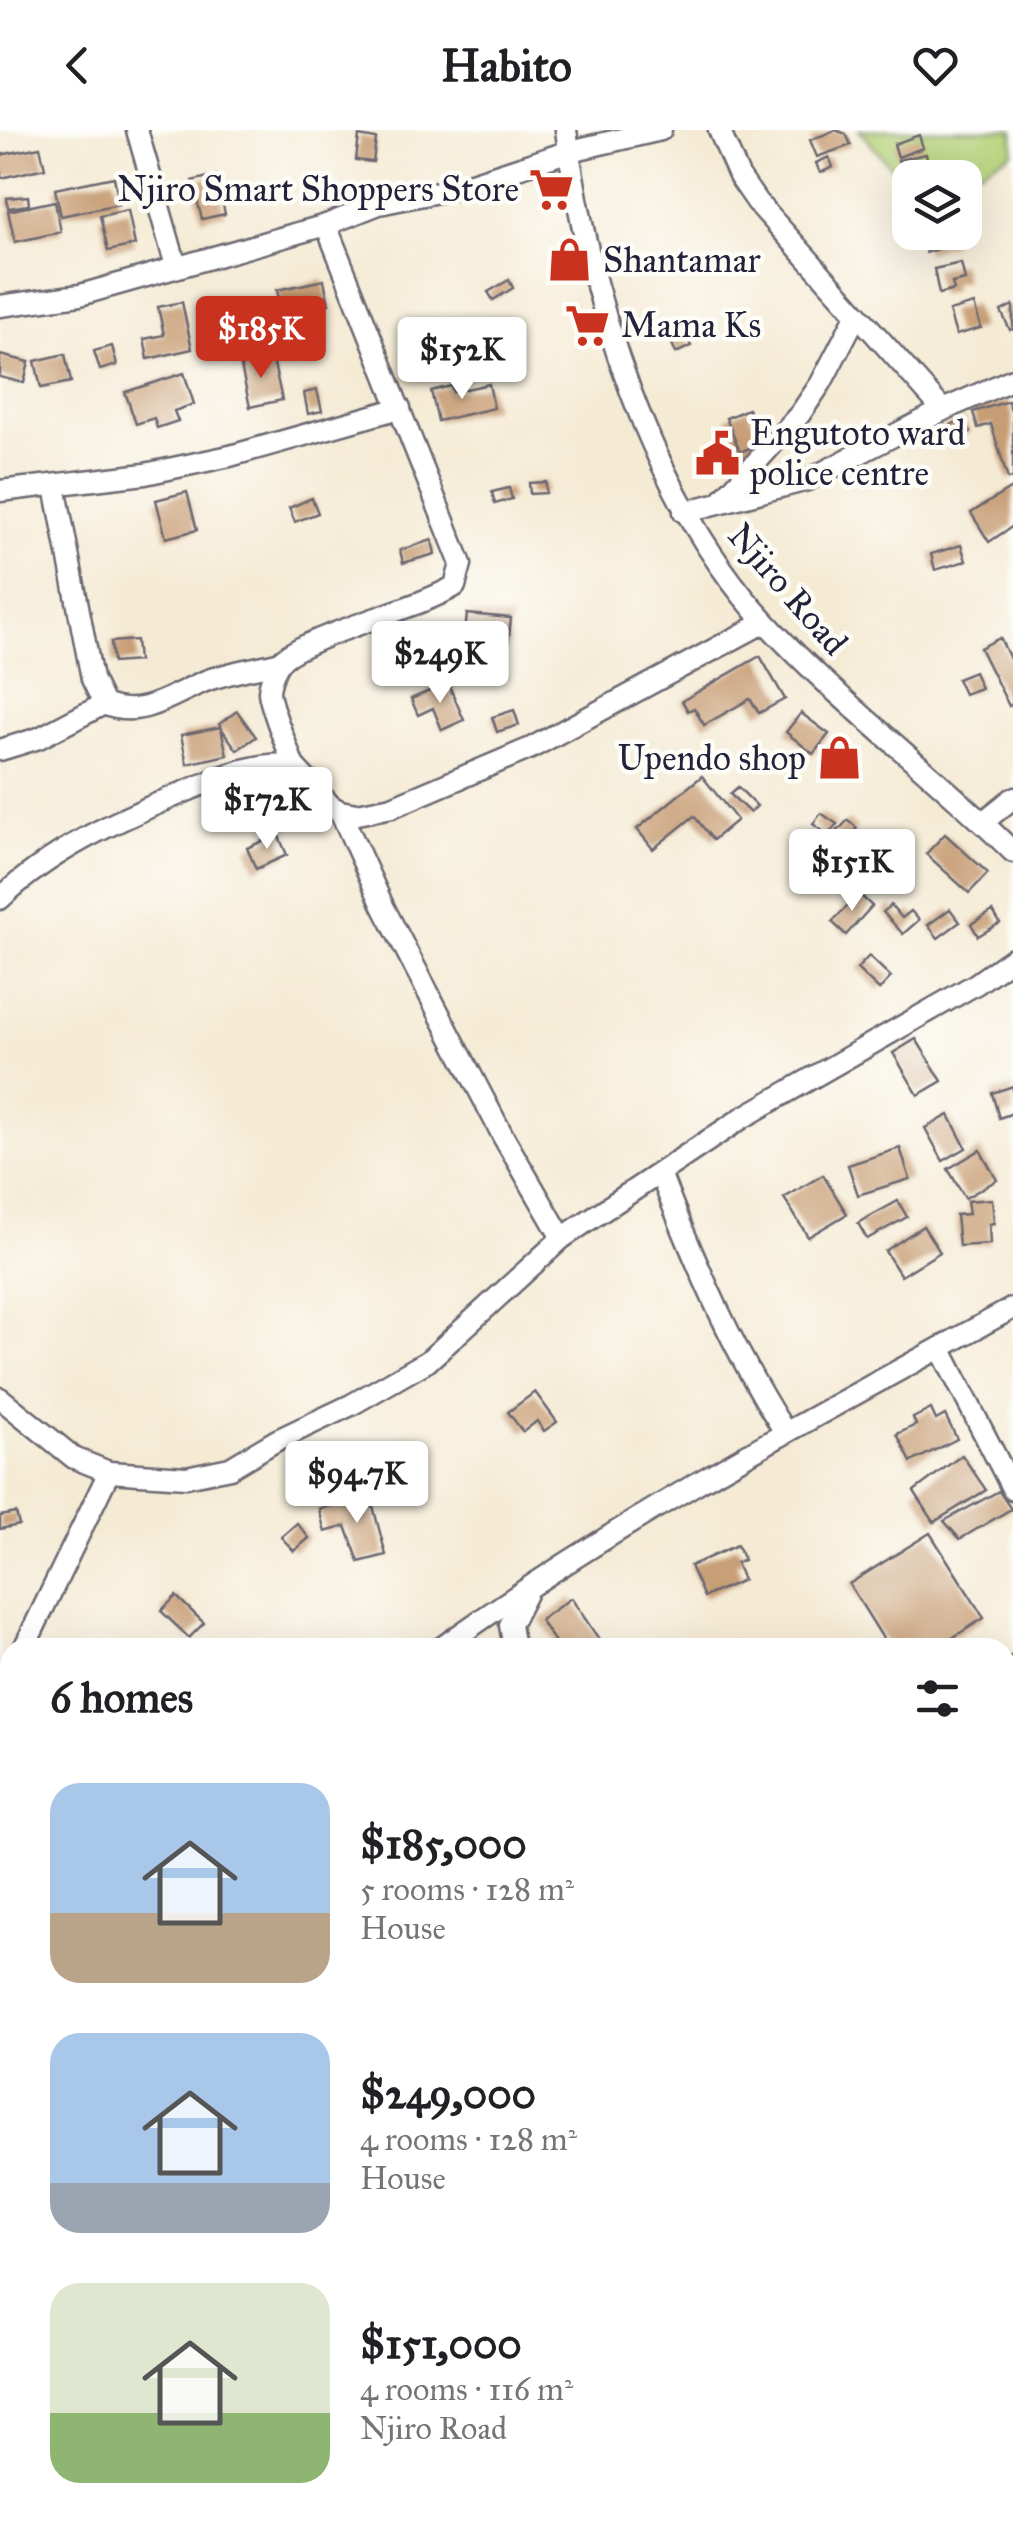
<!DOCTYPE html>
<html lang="en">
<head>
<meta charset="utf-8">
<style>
	:root { --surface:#fff; --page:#f2f2f2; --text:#202124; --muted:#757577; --accent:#c8321e }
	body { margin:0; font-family:"IM FELL Great Primer",serif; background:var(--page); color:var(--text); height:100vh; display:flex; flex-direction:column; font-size:38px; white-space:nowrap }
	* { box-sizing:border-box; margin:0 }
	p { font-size:32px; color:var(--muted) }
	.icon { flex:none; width:55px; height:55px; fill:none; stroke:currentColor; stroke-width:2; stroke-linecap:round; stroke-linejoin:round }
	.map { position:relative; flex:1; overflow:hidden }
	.drawer { position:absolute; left:0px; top:1508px; width:1015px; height:892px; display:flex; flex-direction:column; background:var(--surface); border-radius:30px 30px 0 0; box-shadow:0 10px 40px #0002 }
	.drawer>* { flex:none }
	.fabs { position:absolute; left:892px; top:30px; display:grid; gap:20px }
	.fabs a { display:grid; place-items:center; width:90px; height:90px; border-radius:20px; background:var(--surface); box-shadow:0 10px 40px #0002; font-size:50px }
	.price { position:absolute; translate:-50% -85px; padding:0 22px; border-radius:10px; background:#fff; color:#222; font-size:32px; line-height:65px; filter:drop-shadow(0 2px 5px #0008) }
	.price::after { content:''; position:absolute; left:50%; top:60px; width:30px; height:22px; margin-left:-15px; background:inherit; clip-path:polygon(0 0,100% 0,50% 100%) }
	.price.active { background:var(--accent); color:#fff }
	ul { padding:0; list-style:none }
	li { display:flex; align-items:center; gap:30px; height:250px; padding:0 50px }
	li span { display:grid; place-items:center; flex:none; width:280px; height:200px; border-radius:30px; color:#555 }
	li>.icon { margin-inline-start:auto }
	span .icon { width:120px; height:120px; fill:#fffc; stroke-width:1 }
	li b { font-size:42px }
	h2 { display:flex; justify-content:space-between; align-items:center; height:120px; padding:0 50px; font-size:42px }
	header { display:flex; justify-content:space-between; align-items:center; height:130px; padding:0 50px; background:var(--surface); font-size:45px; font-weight:700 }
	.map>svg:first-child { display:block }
	.green { fill:#b3d076; stroke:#6a7958; stroke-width:2.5 }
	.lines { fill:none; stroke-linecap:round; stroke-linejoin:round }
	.river { stroke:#52b0d1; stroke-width:32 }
	.building { fill:#c79d74 }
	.minor-casing { stroke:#6c6871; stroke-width:25 }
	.minor { stroke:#fff; stroke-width:20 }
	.labels { text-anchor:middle; stroke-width:9; stroke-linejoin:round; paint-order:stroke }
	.poi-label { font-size:35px; fill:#22223b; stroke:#fdfcf7; text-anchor:start }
	.street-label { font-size:35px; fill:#22223b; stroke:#fdfcf7 }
</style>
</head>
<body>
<header><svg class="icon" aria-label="back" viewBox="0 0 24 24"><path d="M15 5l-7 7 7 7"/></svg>Habito<svg class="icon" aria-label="heart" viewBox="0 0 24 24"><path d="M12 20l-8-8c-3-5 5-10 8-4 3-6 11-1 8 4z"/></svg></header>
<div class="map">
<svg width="1013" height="2398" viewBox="0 0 1013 2398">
	<rect width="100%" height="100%" fill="#fdfcf7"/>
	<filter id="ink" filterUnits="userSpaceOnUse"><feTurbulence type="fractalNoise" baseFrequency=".01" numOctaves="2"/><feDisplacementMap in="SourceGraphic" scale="20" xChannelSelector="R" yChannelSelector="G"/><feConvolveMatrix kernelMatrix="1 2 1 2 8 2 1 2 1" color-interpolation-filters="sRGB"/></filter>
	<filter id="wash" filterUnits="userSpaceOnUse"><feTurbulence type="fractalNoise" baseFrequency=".0048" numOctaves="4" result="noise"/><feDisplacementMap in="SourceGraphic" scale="40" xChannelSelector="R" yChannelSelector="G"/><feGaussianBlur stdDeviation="2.25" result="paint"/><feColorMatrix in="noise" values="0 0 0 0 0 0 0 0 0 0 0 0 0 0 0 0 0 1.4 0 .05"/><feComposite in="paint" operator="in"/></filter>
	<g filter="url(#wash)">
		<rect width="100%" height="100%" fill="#f5ebd5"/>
		<!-- green -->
		<polygon class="green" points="859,0 1013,0 1013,22 965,49 910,48 910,59"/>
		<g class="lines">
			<!-- river -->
			<g class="river">
				<polyline points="0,2124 10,2139"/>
				<polyline points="50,2398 53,2390"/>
			</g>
		</g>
		<g id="blocks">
			<!-- building -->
			<g class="building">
				<polygon points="836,0 846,4 851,15 817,27 810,10"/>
				<polygon points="919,5 923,18 898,27 894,14"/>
				<polygon points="359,6 376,9 373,32 356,30"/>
				<polygon points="40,17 45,38 1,48 0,25"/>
				<polygon points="926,24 931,48 910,48 910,58 905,60 898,30"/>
				<polygon points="829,27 833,37 820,43 816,33"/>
				<polygon points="216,45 225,84 202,89 192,51"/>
				<polygon points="114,47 119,74 61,86 55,59"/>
				<polygon points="28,66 29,75 8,78 7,68"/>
				<polygon points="55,71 61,102 15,112 8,81"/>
				<polygon points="128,80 135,115 108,121 100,86"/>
				<polygon points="920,102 950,102 954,114 926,123"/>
				<polygon points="961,133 965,150 952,153 954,160 939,164 934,139"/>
				<polygon points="324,150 329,174 282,184 277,160"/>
				<polygon points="509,150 513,158 493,170 488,162"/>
				<polygon points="182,172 192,219 148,229 144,209 164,205 158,177"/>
				<polygon points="974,174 981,198 956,205 949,181"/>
				<polygon points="1013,175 1013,199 1010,200 1001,181"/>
				<polygon points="310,194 318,209 281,229 272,213"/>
				<polygon points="681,194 691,216 676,223 666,200"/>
				<polygon points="112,216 117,235 100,240 94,221"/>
				<polygon points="65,224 71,252 41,258 35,231"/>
				<polygon points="0,225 29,232 24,253 0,247"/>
				<polygon points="272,225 282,270 250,277 240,232"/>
				<polygon points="184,243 194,274 174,281 178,291 157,298 154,288 136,294 125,262"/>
				<polygon points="489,254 494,278 438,291 431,261 451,256 453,262"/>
				<polygon points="317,260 322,281 308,284 304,263"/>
				<polygon points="1008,271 1013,286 1013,348 1008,349 991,294 978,298 973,282"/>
				<polygon points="748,279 762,313 740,322 726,288"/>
				<polygon points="963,289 970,302 943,315 937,302"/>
				<polygon points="546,352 546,363 530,364 529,353"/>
				<polygon points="1013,357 1013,396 989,412 971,383"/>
				<polygon points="509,358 512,369 495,374 492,362"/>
				<polygon points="187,362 197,400 166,408 156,370"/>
				<polygon points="312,368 318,383 295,392 289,378"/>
				<polygon points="432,410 435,424 403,433 400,420"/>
				<polygon points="961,415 966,431 935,440 931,424"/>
				<polygon points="467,484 511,488 508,516 464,511"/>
				<polygon points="1000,508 1013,535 1013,574 1009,576 980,518"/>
				<polygon points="136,510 138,531 113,533 111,512"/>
				<polygon points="476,517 487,545 473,551 462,523"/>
				<polygon points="760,526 785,569 759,583 750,569 704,595 694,578 688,581 682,571"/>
				<polygon points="974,542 981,558 964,564 957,549"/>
				<polygon points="448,553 464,590 442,600 433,578 418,585 411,569"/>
				<polygon points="514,580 519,595 497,602 492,587"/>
				<polygon points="237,581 256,607 237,620 221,598 227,625 187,634 181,605 221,597 219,594"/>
				<polygon points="801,583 829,604 813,624 786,602"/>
				<polygon points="702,646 737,690 713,710 694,686 653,719 637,699"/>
				<polygon points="738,657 757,676 750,683 730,664"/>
				<polygon points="821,683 837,694 828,705 813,694"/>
				<polygon points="848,690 857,698 845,711 836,703"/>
				<polygon points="278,704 287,725 256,739 247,718"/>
				<polygon points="945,704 988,743 969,763 926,724"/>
				<polygon points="836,708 854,726 840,741 822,722"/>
				<polygon points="859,764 872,776 846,805 832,792"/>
				<polygon points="891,775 902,788 911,781 919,790 903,804 883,782"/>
				<polygon points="950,779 960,792 938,808 928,795"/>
				<polygon points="993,781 1000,793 978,806 971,794"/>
				<polygon points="869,826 891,847 879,860 857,839"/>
				<polygon points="916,909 942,951 918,965 893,923"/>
				<polygon points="1013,956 1013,983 999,988 992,963"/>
				<polygon points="949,985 966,1018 943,1031 925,998"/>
				<polygon points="900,1018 910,1049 858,1065 848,1035"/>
				<polygon points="980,1020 997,1050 965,1068 948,1039"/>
				<polygon points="823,1045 847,1084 808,1107 784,1068"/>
				<polygon points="992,1069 994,1093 989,1094 990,1114 959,1116 956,1085 969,1084 967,1071"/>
				<polygon points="898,1071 907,1087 867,1109 858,1093"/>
				<polygon points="923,1096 940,1122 901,1146 885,1121"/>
				<polygon points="535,1262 557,1292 544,1301 537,1291 523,1302 508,1282"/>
				<polygon points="931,1279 936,1290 945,1285 957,1309 911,1332 897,1304 916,1295 913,1288"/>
				<polygon points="962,1325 986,1360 934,1392 914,1361"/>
				<polygon points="999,1361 1011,1379 960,1409 944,1391"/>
				<polygon points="370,1365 386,1425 359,1432 346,1396 325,1402 319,1379"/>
				<polygon points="16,1383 19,1395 0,1399 0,1386"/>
				<polygon points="297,1393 309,1408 294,1421 281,1407"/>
				<polygon points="930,1403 984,1488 936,1518 889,1518 849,1454"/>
				<polygon points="737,1415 744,1430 736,1433 743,1450 704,1467 690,1436"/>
				<polygon points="176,1466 204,1493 189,1508 161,1481"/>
				<polygon points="571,1468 605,1518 559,1518 540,1490"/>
				<polygon points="1013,1525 1013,1557 1005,1542 1005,1529"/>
				<polygon points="5,1782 10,1806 0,1808 0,1783"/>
				<polygon points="1013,2231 1013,2273 1005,2275 1005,2232"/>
				<polygon points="135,2390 163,2390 158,2398 139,2398 132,2394"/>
			</g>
		</g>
	</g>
	<g filter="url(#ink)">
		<use href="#blocks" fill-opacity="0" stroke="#6c6871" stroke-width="2.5"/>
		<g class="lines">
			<defs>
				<g id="minor">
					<polyline points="137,0 176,136"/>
					<path d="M 566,0 C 588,166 651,370 767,494 C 843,576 934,643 1013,722"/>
					<polyline points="719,0 739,46 757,72 943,280"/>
					<polyline points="0,176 80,165 326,95 379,74 453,59 570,21 661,0"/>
					<path d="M 55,356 L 92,549 L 104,574 C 142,591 173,563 208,550 C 231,542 255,538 278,533"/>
					<polyline points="0,361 145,344 230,326 400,278"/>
					<polyline points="721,371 800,284 821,253 857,184"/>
					<polyline points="684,382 808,350 943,280 1013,249"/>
					<polyline points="0,620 39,608 104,574"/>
					<path d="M 293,635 C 288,617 270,578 269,562 C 269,555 275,538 279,533 C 300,507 416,480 455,456 L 461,434 L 326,95"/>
					<polyline points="340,681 384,778 504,1008 562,1108"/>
					<polyline points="983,692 1013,668"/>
					<path d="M 0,769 C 52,719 116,691 182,663 C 219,648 252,631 293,635 L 331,676 L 340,681 L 357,684 L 392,677 L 531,618 L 765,492"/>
					<path d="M 660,1043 C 695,1133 733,1221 785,1302"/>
					<polyline points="940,1218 1013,1360"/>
					<polyline points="0,1268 74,1328 109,1342 186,1347 230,1338 277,1310 351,1275 428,1231 562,1108 742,988 976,854 1013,828"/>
					<polyline points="24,1518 109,1342"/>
					<path d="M 441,1518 C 621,1388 819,1284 1013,1178"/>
					<polyline points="514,1518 510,1495 526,1464"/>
					<polyline points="0,1592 10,1552"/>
					<polyline points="0,1618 10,1675"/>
					<polyline points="1005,1738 1013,1734"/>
					<polyline points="1005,2067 1013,2063"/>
					<polyline points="700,2390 704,2398"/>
					<polyline points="977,2390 982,2398"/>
				</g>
			</defs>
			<!-- minor casing -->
			<use href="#minor" class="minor-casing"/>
			<!-- minor -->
			<use href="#minor" class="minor"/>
		</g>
	</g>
	<!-- icons -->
	<defs>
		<symbol id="supermarket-bare" viewBox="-9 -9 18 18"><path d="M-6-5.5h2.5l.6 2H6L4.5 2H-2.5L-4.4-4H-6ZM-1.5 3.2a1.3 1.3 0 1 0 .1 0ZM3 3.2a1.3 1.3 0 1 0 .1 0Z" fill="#c8321e" stroke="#fdfcf7" stroke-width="2.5" paint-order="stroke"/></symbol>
		<symbol id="shop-bare" viewBox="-9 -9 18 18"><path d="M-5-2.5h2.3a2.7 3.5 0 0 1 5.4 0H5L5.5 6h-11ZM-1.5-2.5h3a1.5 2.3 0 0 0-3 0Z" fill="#c8321e" stroke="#fdfcf7" stroke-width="2.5" paint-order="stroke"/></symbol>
		<symbol id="civic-bare" viewBox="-9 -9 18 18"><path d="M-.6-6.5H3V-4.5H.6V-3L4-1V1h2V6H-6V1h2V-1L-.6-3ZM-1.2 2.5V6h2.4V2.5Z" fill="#c8321e" stroke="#fdfcf7" stroke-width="2.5" paint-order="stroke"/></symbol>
	</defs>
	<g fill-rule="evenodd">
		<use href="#supermarket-bare" x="520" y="28" width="63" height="63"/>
		<use href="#shop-bare" x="538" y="98" width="63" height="63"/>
		<use href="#supermarket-bare" x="556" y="164" width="63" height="63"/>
		<use href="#civic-bare" x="686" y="292" width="63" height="63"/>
		<use href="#shop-bare" x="808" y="596" width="63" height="63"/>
	</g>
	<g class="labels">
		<!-- poi labels -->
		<g class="poi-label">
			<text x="519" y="71" text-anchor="end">Njiro Smart Shoppers Store</text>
			<text x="603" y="142">Shantamar</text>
			<text x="621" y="207">Mama Ks</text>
			<text x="750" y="315">Engutoto ward<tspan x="750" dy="40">police centre</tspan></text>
			<text x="806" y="640" text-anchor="end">Upendo shop</text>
		</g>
		<!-- street labels -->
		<g class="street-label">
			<text transform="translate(788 459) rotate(49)" y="12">Njiro Road</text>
		</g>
	</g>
</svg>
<div class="fabs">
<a><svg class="icon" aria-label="layers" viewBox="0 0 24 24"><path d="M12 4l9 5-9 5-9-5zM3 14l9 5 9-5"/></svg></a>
</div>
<b class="price active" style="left:261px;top:251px">$185K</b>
<b class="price" style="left:462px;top:272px">$152K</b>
<b class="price" style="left:440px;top:576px">$249K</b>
<b class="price" style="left:267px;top:722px">$172K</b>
<b class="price" style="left:852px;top:784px">$151K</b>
<b class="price" style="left:357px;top:1396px">$94.7K</b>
<section class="drawer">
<h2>6 homes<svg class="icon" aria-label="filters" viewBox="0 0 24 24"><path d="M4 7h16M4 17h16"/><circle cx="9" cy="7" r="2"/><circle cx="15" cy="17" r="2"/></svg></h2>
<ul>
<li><span style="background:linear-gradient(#a9c7e8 65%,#b9a48a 0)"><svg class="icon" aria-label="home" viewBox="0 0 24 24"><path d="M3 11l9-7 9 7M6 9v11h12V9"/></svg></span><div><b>$185,000</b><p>5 rooms · 128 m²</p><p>House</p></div></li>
<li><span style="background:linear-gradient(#a9c7e8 75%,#9aa5b1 0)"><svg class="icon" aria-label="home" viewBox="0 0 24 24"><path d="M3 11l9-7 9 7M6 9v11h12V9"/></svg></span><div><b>$249,000</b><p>4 rooms · 128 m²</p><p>House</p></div></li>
<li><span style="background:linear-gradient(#dfe7d0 65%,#8fb573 0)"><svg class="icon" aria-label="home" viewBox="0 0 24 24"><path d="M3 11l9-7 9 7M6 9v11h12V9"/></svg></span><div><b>$151,000</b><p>4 rooms · 116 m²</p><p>Njiro Road</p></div></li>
</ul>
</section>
</div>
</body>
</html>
